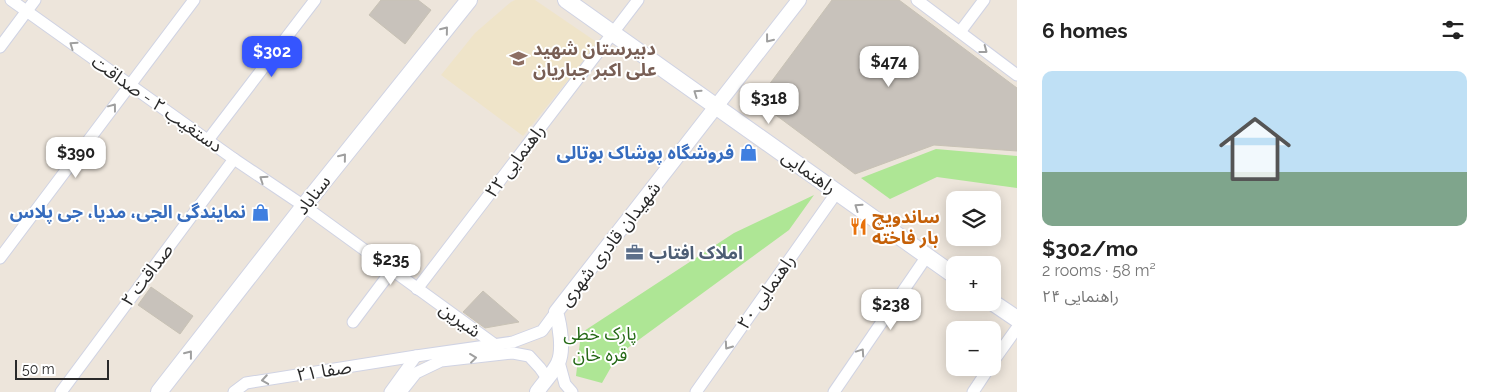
<!DOCTYPE html>
<html lang="en">
<head>
<meta charset="utf-8">
<style>
	:root { --surface:#fff; --page:#f6f6f6; --text:#222; --muted:#767676; --accent:#3555ff }
	body { margin:0; font-family:Raleway,"Noto Sans Arabic",sans-serif; background:var(--page); color:var(--text); height:100vh; display:flex; flex-direction:column; font-size:19px; white-space:nowrap }
	* { box-sizing:border-box; margin:0 }
	p { font-size:16px; color:var(--muted) }
	.icon { flex:none; width:28px; height:28px; fill:none; stroke:currentColor; stroke-width:2; stroke-linecap:round; stroke-linejoin:round }
	.map { position:relative; flex:1; overflow:hidden }
	.panel { display:flex; flex-direction:column; background:var(--surface); width:475px }
	.panel>* { flex:none }
	.tools { position:absolute; left:946px; top:191px; display:grid; gap:10px }
	.tools a { display:grid; place-items:center; width:55px; height:55px; border-radius:10px; background:var(--surface); box-shadow:0 2px 12px #0003; font-size:25px }
	.scale { position:absolute; left:15px; bottom:12px; width:94px; box-sizing:border-box; padding-left:5px; border:2px solid #2a2a2a; border-top:0; font-size:14px; line-height:18px; white-space:nowrap; color:#2a2a2a; -webkit-text-stroke:4px #fff; paint-order:stroke }
	.price { position:absolute; translate:-50% -42px; padding:0 11px; border-radius:10px; background:#fff; color:#222; font-size:16px; line-height:32px; filter:drop-shadow(0 1px 2px #0008) }
	.price::after { content:''; position:absolute; left:50%; top:30px; width:15px; height:11px; margin-left:-8px; background:inherit; clip-path:polygon(0 0,100% 0,50% 100%) }
	.price.on { background:var(--accent); color:#fff }
	ul { padding:0; list-style:none }
	li { display:grid; align-content:center; gap:10px; height:265px; padding:0 25px }
	li span { display:grid; place-items:center; height:155px; border-radius:10px; color:#555 }
	li>.icon { margin-inline-start:auto }
	span .icon { width:90px; height:90px; fill:#fffc; stroke-width:1 }
	li b { font-size:21px }
	h2 { display:flex; justify-content:space-between; align-items:center; height:60px; padding:0 25px; font-size:21px }
	main { display:flex; flex:1; min-height:0 }
	.map>svg:first-child { display:block }
	.education { fill:#efe4c9 }
	.green { fill:#aee695 }
	.building { fill:#c8c2bb; stroke:#c8c2b5 }
	.lines { fill:none; stroke-linecap:round; stroke-linejoin:round }
	.minor-casing { stroke:#d0d3e3; stroke-width:13 }
	.tertiary-casing { stroke:#d0d3e3; stroke-width:16 }
	.secondary-casing { stroke:#d0d3e3; stroke-width:18 }
	.minor { stroke:#fff; stroke-width:11 }
	.tertiary { stroke:#fff; stroke-width:14 }
	.secondary { stroke:#fff; stroke-width:16 }
	.oneway { stroke:#9f9f9f }
	.labels { text-anchor:middle; stroke-width:4; stroke-linejoin:round; paint-order:stroke }
	.education-label { font-size:18px; font-weight:bold; fill:#785e54; stroke:#fff; text-anchor:start }
	.street-label { font-size:18px; fill:#2a2a2a; stroke:#fff }
	.shop-label { font-size:18px; font-weight:bold; fill:#366cbe; stroke:#fff; text-anchor:end }
	.food-label { font-size:18px; font-weight:bold; fill:#c56008; stroke:#fff; text-anchor:start }
	.service-label { font-size:18px; font-weight:bold; fill:#4e5e75; stroke:#fff; text-anchor:start }
	.park-label { font-size:18px; fill:#266a17; stroke:#fff }
</style>
</head>
<body>
<main>
<div class="map">
<svg width="1017" height="392" viewBox="0 0 1017 392">
	<rect width="100%" height="100%" fill="#ede5db"/>
	<!-- education -->
	<polygon class="education" points="515,0 535,0 598,43 523,136 441,75 475,33 511,2"/>
	<!-- green -->
	<g class="green">
		<polygon points="936,149 1017,156 1017,188 937,177 890,199 861,178"/>
		<polygon points="814,195 789,230 618,355 602,383 576,376 581,333 734,233"/>
	</g>
	<!-- building -->
	<g class="building">
		<polygon points="381,0 418,0 431,10 405,44 369,15"/>
		<polygon points="832,0 899,0 1017,88 1017,151 934,145 855,174 757,101"/>
		<polygon points="151,287 193,316 180,334 138,305"/>
		<polygon points="483,291 519,322 485,328 463,312"/>
	</g>
	<g class="lines">
		<defs>
			<g id="minor">
				<polyline points="11,0 234,159 304,206 494,344"/>
				<polyline points="917,0 1017,75"/>
				<polyline points="960,32 984,0"/>
				<polyline points="0,47 35,0"/>
				<polyline points="208,140 315,0"/>
				<polyline points="0,258 194,0"/>
				<polyline points="417,289 638,0"/>
				<polyline points="353,322 392,270"/>
				<polyline points="559,362 565,384 572,392"/>
				<polyline points="992,363 1017,328"/>
				<polyline points="61,392 234,159"/>
				<polyline points="234,392 246,383 416,356 513,342 542,331 556,312"/>
				<polyline points="390,392 416,356"/>
				<polyline points="401,392 416,373 441,361 513,353 529,356 540,368 547,378"/>
				<polyline points="696,392 837,192"/>
				<polyline points="834,392 927,256"/>
				<polyline points="973,392 989,368"/>
			</g>
			<path id="tertiary" d="M 537,392 C 543,383 554,372 558,363 C 564,351 560,325 556,312 L 799,0"/>
			<g id="secondary">
				<polyline points="566,0 955,276"/>
				<polyline points="992,302 1017,319"/>
				<polyline points="159,392 304,206 469,0"/>
			</g>
		</defs>
		<!-- minor casing -->
		<use href="#minor" class="minor-casing"/>
		<!-- tertiary casing -->
		<use href="#tertiary" class="tertiary-casing"/>
		<!-- secondary casing -->
		<use href="#secondary" class="secondary-casing"/>
		<!-- minor -->
		<use href="#minor" class="minor"/>
		<!-- tertiary -->
		<use href="#tertiary" class="tertiary"/>
		<!-- secondary -->
		<use href="#secondary" class="secondary"/>
	</g>
	<!-- one-way arrows -->
	<defs><path id="oneway-chevron" d="M-2-3.5L2.5 0L-2 3.5" fill="none" stroke-width="1.6" stroke-linecap="round" stroke-linejoin="round" transform="scale(1.25)"/></defs>
	<g class="oneway">
		<use href="#oneway-chevron" transform="translate(445 30) rotate(-51)"/>
		<use href="#oneway-chevron" transform="translate(769 39) rotate(128)"/>
		<use href="#oneway-chevron" transform="translate(73 45) rotate(-145)"/>
		<use href="#oneway-chevron" transform="translate(984 50) rotate(37)"/>
		<use href="#oneway-chevron" transform="translate(697 93) rotate(-145)"/>
		<use href="#oneway-chevron" transform="translate(113 107) rotate(-53)"/>
		<use href="#oneway-chevron" transform="translate(343 157) rotate(-51)"/>
		<use href="#oneway-chevron" transform="translate(263 179) rotate(-146)"/>
		<use href="#oneway-chevron" transform="translate(858 207) rotate(-145)"/>
		<use href="#oneway-chevron" transform="translate(728 346) rotate(125)"/>
		<use href="#oneway-chevron" transform="translate(861 352) rotate(-56)"/>
		<use href="#oneway-chevron" transform="translate(189 354) rotate(-52)"/>
		<use href="#oneway-chevron" transform="translate(473 358) rotate(-7)"/>
		<use href="#oneway-chevron" transform="translate(265 380) rotate(171)"/>
	</g>
	<!-- icons -->
	<defs>
		<symbol id="school-bare" viewBox="-9 -9 18 18"><path d="M0-5L7-2L0 1L-7-2ZM-4 1L0 2.5L4 1V4Q0 6-4 4Z" fill="#8d6e63" stroke="#fff" stroke-width="2.5" paint-order="stroke"/></symbol>
		<symbol id="shop-bare" viewBox="-9 -9 18 18"><path d="M-5-2.5h2.3a2.7 3.5 0 0 1 5.4 0H5L5.5 6h-11ZM-1.5-2.5h3a1.5 2.3 0 0 0-3 0Z" fill="#3f7fe0" stroke="#fff" stroke-width="2.5" paint-order="stroke"/></symbol>
		<symbol id="restaurant-bare" viewBox="-9 -9 18 18"><path d="M-5-6h1v4h1v-4h1v4h1v-4h1v5L-1.5 .5V6h-2V.5L-5-1ZM5-6V6H3V1.5H1.5Q1.5-4 5-6Z" fill="#e8710a" stroke="#fff" stroke-width="2.5" paint-order="stroke"/></symbol>
		<symbol id="office-bare" viewBox="-9 -9 18 18"><path d="M-6-3h4V-5.5h4V-3h4V5H-6ZM-1-4.5V-3h2v-1.5ZM-6 0V1H6V0Z" fill="#5c6f8a" stroke="#fff" stroke-width="2.5" paint-order="stroke"/></symbol>
	</defs>
	<g fill-rule="evenodd">
		<use href="#school-bare" x="506" y="46" width="25" height="25"/>
		<use href="#shop-bare" x="736" y="140" width="25" height="25"/>
		<use href="#shop-bare" x="248" y="200" width="25" height="25"/>
		<use href="#restaurant-bare" x="846" y="214" width="25" height="25"/>
		<use href="#office-bare" x="622" y="240" width="25" height="25"/>
	</g>
	<g class="labels">
		<!-- education labels -->
		<g class="education-label">
			<text x="533" y="55">دبیرستان شهید<tspan x="533" dy="21">علی اکبر جباریان</tspan></text>
		</g>
		<!-- street labels -->
		<g class="street-label">
			<text transform="translate(157 104) rotate(35)" y="6">دستغیب ۲ - صداقت</text>
			<text transform="translate(515 161) rotate(-53)" y="6">راهنمایی ۲۲</text>
			<text transform="translate(809 172) rotate(35)" y="6">راهنمایی</text>
			<text transform="translate(313 195) rotate(-52)" y="6">سناباد</text>
			<text transform="translate(610 244) rotate(-52)" y="6">شهیدان قادری شهری</text>
			<text transform="translate(147 275) rotate(-53)" y="6">صداقت ۲</text>
			<text transform="translate(766 292) rotate(-55)" y="6">راهنمایی ۲۰</text>
			<text transform="translate(460 320) rotate(36)" y="6">شیرین</text>
			<text transform="translate(324 371) rotate(-9)" y="6">صفا ۲۱</text>
		</g>
		<!-- shop labels -->
		<g class="shop-label">
			<text x="734" y="159">فروشگاه پوشاک بوتالی</text>
			<text x="246" y="218">نمایندگی الجی، مدیا، جی پلاس</text>
		</g>
		<!-- food labels -->
		<g class="food-label">
			<text x="872" y="223">ساندویچ<tspan x="872" dy="21">بار فاخته</tspan></text>
		</g>
		<!-- service labels -->
		<g class="service-label">
			<text x="649" y="259">املاک افتاب</text>
		</g>
		<!-- park labels -->
		<g class="park-label">
			<text x="600" y="340">پارک خطی<tspan x="600" dy="21">قره خان</tspan></text>
		</g>
	</g>
</svg>
<div class="tools">
<a><svg class="icon" aria-label="layers" viewBox="0 0 24 24"><path d="M12 4l9 5-9 5-9-5zM3 14l9 5 9-5"/></svg></a>
<a>+</a>
<a>−</a>
</div>
<div class="scale">50 m</div>
<b class="price on" style="left:272px;top:78px">$302</b>
<b class="price" style="left:889px;top:88px">$474</b>
<b class="price" style="left:769px;top:125px">$318</b>
<b class="price" style="left:76px;top:179px">$390</b>
<b class="price" style="left:391px;top:286px">$235</b>
<b class="price" style="left:891px;top:331px">$238</b>
</div>
<section class="panel">
<h2>6 homes<svg class="icon" aria-label="filters" viewBox="0 0 24 24"><path d="M4 7h16M4 17h16"/><circle cx="9" cy="7" r="2"/><circle cx="15" cy="17" r="2"/></svg></h2>
<ul>
<li><span style="background:linear-gradient(#bfe0f5 65%,#7fa58c 0)"><svg class="icon" aria-label="home" viewBox="0 0 24 24"><path d="M3 11l9-7 9 7M6 9v11h12V9"/></svg></span><div><b>$302/mo</b><p>2 rooms · 58 m²</p><p>راهنمایی ۲۴</p></div></li>
</ul>
</section>
</main>
</body>
</html>
